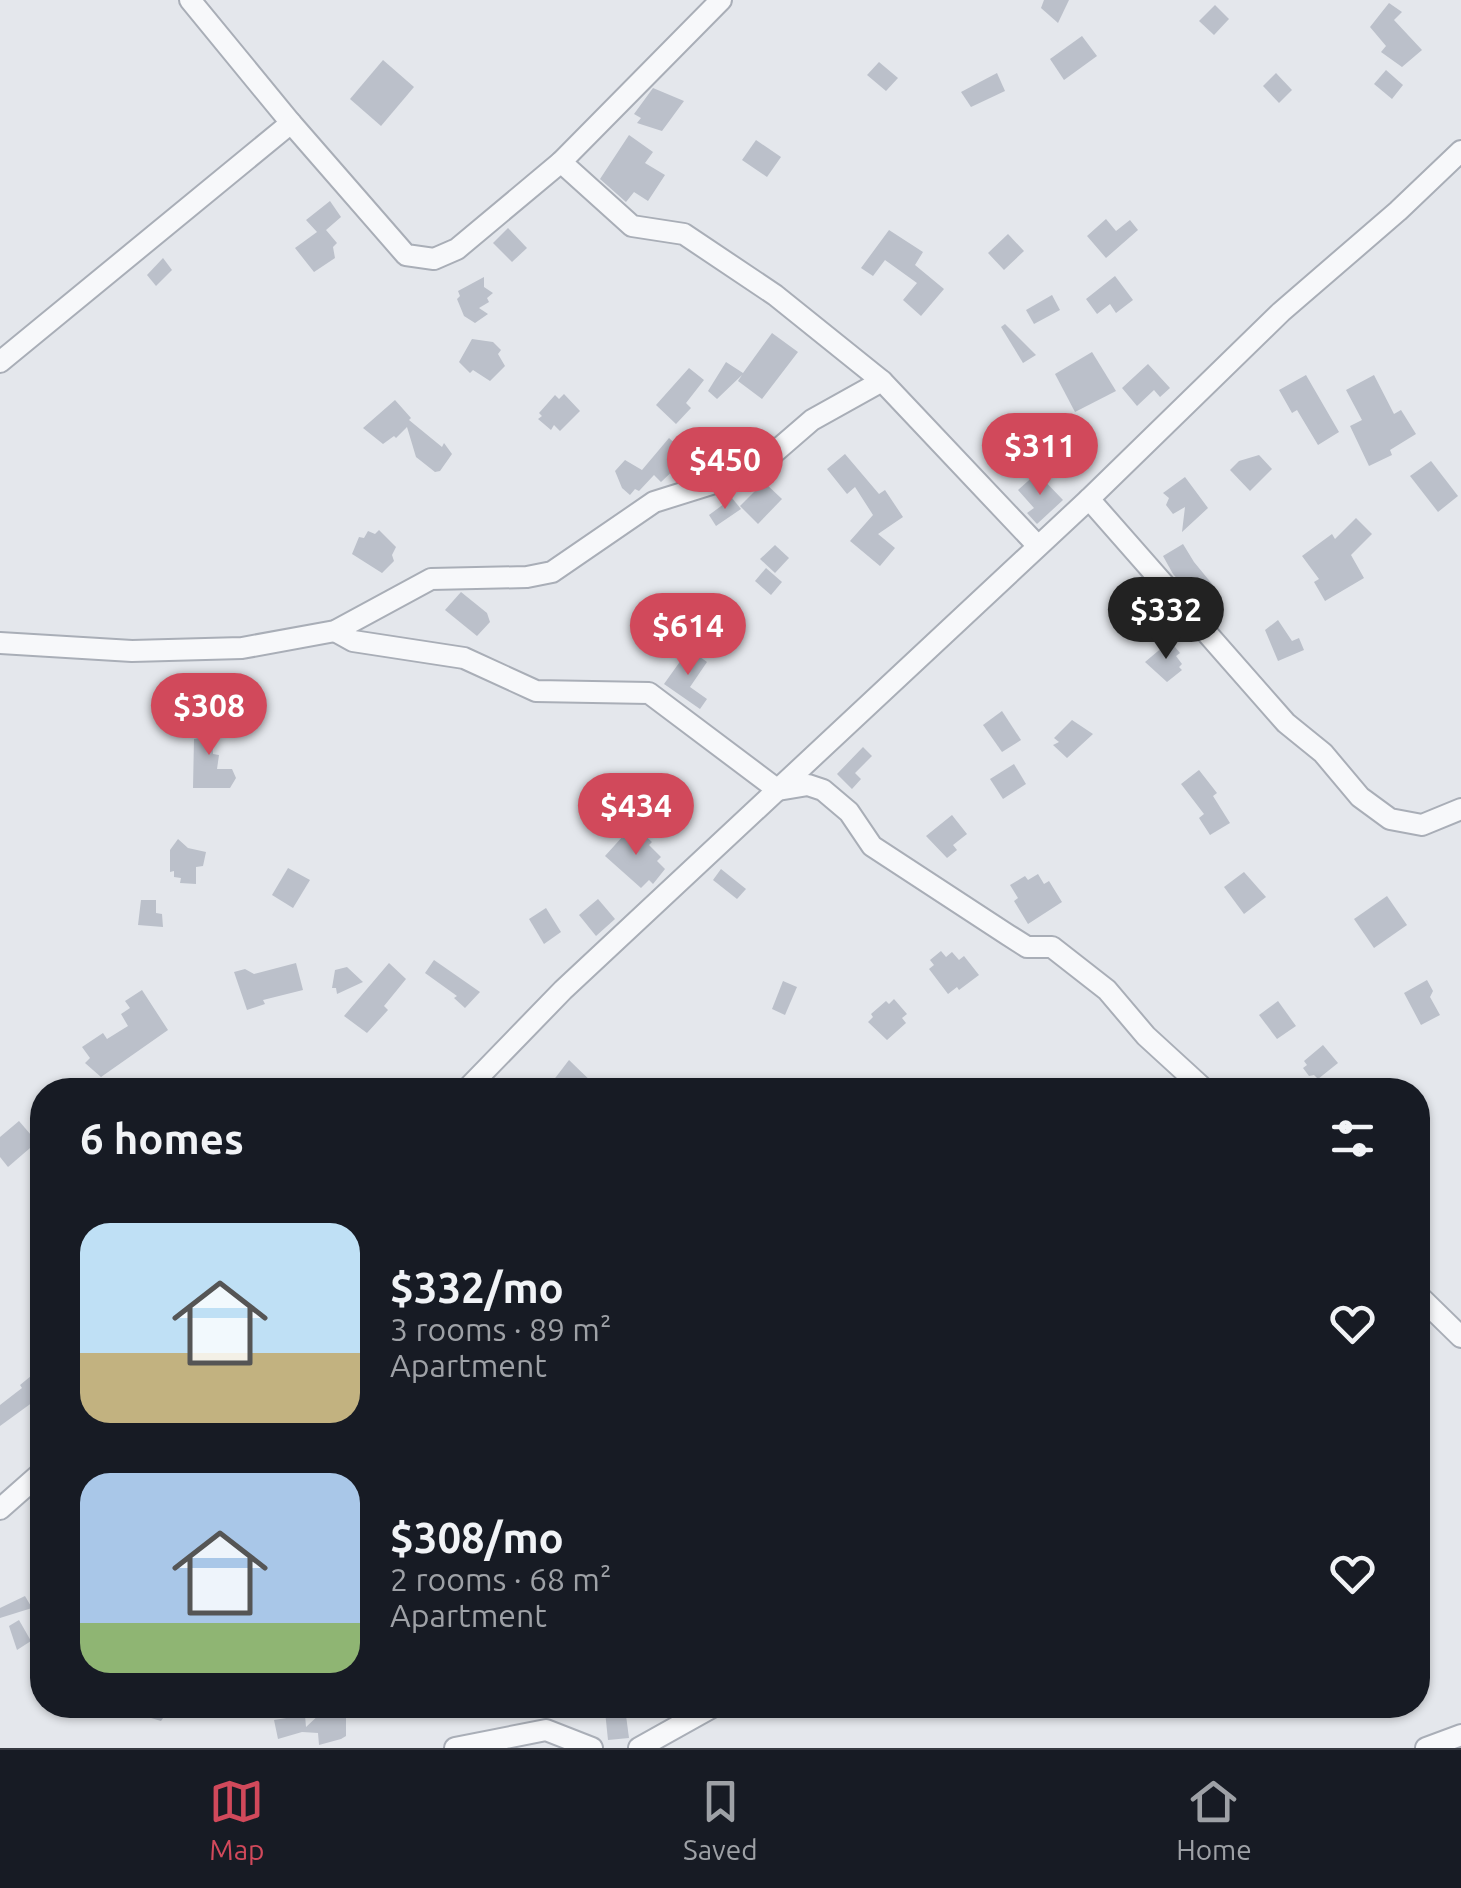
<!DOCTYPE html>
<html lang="en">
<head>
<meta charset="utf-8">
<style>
	:root { --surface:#171b24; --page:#20242c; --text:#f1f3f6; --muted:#9ea1a6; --line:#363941; --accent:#d1495b }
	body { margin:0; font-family:Ubuntu,sans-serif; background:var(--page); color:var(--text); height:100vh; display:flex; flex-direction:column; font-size:38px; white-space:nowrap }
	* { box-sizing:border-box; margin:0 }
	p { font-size:32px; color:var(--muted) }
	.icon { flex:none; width:55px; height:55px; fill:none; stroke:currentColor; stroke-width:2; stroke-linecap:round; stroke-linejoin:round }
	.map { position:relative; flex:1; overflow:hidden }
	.drawer { position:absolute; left:30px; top:1078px; width:1400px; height:640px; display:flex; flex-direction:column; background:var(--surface); border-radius:40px; box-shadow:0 2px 8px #0004 }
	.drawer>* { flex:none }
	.price { position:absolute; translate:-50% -85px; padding:0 22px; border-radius:35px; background:var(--accent); color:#fff; font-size:32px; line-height:65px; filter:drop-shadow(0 2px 5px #0008) }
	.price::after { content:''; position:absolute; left:50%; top:60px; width:30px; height:22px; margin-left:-15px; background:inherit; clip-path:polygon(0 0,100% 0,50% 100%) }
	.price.selected { background:#222; color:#fff }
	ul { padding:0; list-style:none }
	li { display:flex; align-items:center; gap:30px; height:250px; padding:0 50px }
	li span { display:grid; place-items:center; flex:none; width:280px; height:200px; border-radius:30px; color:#555 }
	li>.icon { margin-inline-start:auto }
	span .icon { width:120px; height:120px; fill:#fffc; stroke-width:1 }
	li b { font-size:42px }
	h2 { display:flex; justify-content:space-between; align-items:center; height:120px; padding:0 50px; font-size:42px }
	.tab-bar { display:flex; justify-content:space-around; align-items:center; height:140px; border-top:2px solid var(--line); background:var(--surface); font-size:28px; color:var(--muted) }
	.tab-bar a { display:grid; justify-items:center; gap:5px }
	.tab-bar .selected { color:var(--accent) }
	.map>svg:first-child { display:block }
	.building { fill:#bbc0ca }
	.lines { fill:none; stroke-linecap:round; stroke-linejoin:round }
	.minor-casing { stroke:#a9aeb7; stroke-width:24 }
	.minor { stroke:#f7f8fa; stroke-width:20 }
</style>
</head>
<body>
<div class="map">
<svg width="1461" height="1748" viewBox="0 0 1461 1748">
	<rect width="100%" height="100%" fill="#e4e7ec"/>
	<!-- building -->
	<g class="building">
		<polygon points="1044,0 1069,0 1058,23 1041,8"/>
		<polygon points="1389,3 1402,12 1394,20 1422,50 1402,67 1381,52 1386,46 1370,27"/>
		<polygon points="1215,5 1229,19 1214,35 1199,21"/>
		<polygon points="1082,36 1097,56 1064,80 1050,59"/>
		<polygon points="383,60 414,87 381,126 350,99"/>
		<polygon points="879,62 898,78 886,91 867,75"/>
		<polygon points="1386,70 1403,85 1392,99 1374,84"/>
		<polygon points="997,73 1005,91 971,107 961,92"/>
		<polygon points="1276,73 1292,90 1279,103 1263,86"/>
		<polygon points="653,88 684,101 662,131 637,123 641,118 634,114"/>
		<polygon points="629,135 653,152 645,163 665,175 648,201 634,192 626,202 600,179"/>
		<polygon points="756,140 781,157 767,177 742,160"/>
		<polygon points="330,201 341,217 326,230 337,243 333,247 335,258 314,272 295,248 317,232 306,220"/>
		<polygon points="1106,219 1116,231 1130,220 1138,230 1106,258 1087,236"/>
		<polygon points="508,228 527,248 512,262 493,243"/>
		<polygon points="889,230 923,252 915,265 944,289 921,316 903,300 917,283 885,260 873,276 861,268"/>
		<polygon points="1008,234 1024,251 1004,270 988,253"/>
		<polygon points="163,258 172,270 156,286 147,275"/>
		<polygon points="1115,276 1133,300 1116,313 1110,304 1097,314 1086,299"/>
		<polygon points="484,277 484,287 493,293 487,298 489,302 479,308 488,314 475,323 464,316 457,299 460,296 458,291"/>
		<polygon points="1052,295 1060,310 1034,324 1026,310"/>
		<polygon points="1005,324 1036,355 1023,363 1001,327"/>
		<polygon points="772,333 798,352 762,399 738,381 742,375 717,399 708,391 726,362 743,373"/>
		<polygon points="472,339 493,342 501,350 498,354 505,366 490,381 473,370 470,373 459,362"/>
		<polygon points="1092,352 1116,391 1075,412 1055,374"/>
		<polygon points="1148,364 1170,388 1160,397 1154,390 1137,406 1122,388"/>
		<polygon points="689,368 704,380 686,403 691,408 676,424 656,405"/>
		<polygon points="1306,375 1339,432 1318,445 1297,410 1292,413 1279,390"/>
		<polygon points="1374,375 1394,414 1401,410 1416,434 1390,450 1392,455 1369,466 1350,426 1362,420 1346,390"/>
		<polygon points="564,394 580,411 560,431 554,425 551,430 538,419 542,416 539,413 555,395 559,399"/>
		<polygon points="395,400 411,418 409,420 442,447 444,443 452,454 440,471 435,472 416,457 407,427 396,438 394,436 383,444 363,428"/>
		<polygon points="669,438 694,461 684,472 677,467 661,482 654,475 639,491 635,489 630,495 622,488 615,471 625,460 642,470"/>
		<polygon points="845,454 879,494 885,490 903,517 878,534 895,548 880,566 850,541 873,515 855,487 847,494 827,469"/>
		<polygon points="1259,455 1272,469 1250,491 1230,470 1239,461"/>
		<polygon points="1431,461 1458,496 1438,512 1410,476"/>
		<polygon points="1037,473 1063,500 1037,524 1027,513 1034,508 1018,490"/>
		<polygon points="1185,477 1208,508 1182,532 1185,507 1173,514 1166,505 1169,498 1163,493"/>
		<polygon points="764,482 782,499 758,524 740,506"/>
		<polygon points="732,498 741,509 716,526 709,515"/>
		<polygon points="1356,518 1372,534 1351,555 1364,578 1325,601 1314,582 1319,579 1302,556 1332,534 1335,539"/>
		<polygon points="379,530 396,547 392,555 394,561 382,573 352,554 359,537 364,538 368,531 375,534"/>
		<polygon points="1183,544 1194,562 1217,590 1200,604 1173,574 1163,556"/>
		<polygon points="775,545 789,558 775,573 760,559"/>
		<polygon points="766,568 782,582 771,595 755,581"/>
		<polygon points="461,592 487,613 490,622 477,636 445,610"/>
		<polygon points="1278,620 1292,641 1299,638 1304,650 1278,661 1265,630"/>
		<polygon points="1170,641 1180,653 1176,656 1182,664 1179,667 1182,670 1167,682 1145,662"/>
		<polygon points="689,649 707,662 690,687 707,699 700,709 664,684"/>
		<polygon points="199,707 211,707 213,754 219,755 217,769 232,769 236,778 230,788 193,788 194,739 200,738"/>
		<polygon points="1002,711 1021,740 1002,752 983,725"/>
		<polygon points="1072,720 1093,734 1067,758 1053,745 1059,742 1054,738"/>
		<polygon points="863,747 872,756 855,773 861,779 852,789 837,774"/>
		<polygon points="1014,764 1026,784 1003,799 990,779"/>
		<polygon points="1199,770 1217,793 1213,796 1230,823 1210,835 1199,818 1204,814 1181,784"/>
		<polygon points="952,815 967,834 953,845 957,850 947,858 926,836"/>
		<polygon points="633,825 652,842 649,845 661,857 657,861 665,869 653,884 649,880 641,888 605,856"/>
		<polygon points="178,839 188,848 206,852 203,866 196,867 196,884 180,883 181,878 174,877 174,871 170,872 170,850"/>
		<polygon points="288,868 310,880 293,908 272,895"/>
		<polygon points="721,869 746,889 737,899 713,880"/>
		<polygon points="1244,872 1266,897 1244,914 1224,887"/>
		<polygon points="1038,874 1044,884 1049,881 1062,902 1028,924 1014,901 1018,898 1010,885 1025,876 1028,880"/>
		<polygon points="1387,896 1407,925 1374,948 1354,919"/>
		<polygon points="598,899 615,919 596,936 579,915"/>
		<polygon points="141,900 156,900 156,913 162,914 163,927 138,925"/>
		<polygon points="546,908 561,932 544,944 529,919"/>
		<polygon points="941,951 946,957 952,952 959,960 964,956 979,975 959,990 957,987 948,994 929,969 934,965 930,960"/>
		<polygon points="434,960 480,992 465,1008 454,998 457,996 425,973"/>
		<polygon points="296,963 303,990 263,1000 265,1004 247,1010 234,972 245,969 254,974"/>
		<polygon points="389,963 406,979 384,1006 388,1010 367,1033 344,1016"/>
		<polygon points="347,967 363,982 337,994 336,988 332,988 335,970"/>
		<polygon points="1427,980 1433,991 1430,997 1440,1015 1421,1025 1404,993"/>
		<polygon points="783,981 797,987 785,1015 772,1009"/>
		<polygon points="142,990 168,1030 101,1077 85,1063 90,1058 82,1047 103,1033 107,1039 128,1026 121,1014 130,1008 125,1001"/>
		<polygon points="894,999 907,1014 902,1018 906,1023 887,1040 868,1022 873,1017 871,1014 886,1001 889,1004"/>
		<polygon points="1278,1001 1296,1026 1277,1039 1259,1015"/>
		<polygon points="1323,1045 1338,1063 1318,1079 1314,1075 1309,1076 1303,1068 1307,1065 1304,1061"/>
		<polygon points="569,1060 600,1090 546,1090"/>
		<polygon points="19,1121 37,1142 8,1167 0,1157 0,1137"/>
		<polygon points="42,1367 42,1414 33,1402 0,1426 0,1405 22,1388 20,1385"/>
		<polygon points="25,1596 32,1608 0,1618 0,1608"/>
		<polygon points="19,1620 31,1641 17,1650 9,1626"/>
		<polygon points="119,1705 172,1705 161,1721 118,1708"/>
		<polygon points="625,1708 629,1738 608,1740 605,1711"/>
		<polygon points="340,1712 346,1715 346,1736 341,1739 319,1745 318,1733 302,1732 278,1739 274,1720 305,1715 306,1727 321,1713"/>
	</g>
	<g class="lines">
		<defs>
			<g id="minor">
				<polyline points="190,0 291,123 406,255 434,259 457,249 561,162 721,0"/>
				<polyline points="561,162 632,226 684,234 775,295 882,381"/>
				<polyline points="0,362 291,123"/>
				<polyline points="1089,499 1286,723 1323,753 1360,797 1390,819 1422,825 1461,809"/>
				<polyline points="335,631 353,641 464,658 536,691 649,693 778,790 808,785 823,790 849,812 872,846 1008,935 1027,947 1052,947 1107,990 1146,1036 1205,1090"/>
				<polyline points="0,643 132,651 242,648 335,631 431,579 527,577 552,572 654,502 753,471 812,420 882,381 1037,545"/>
				<polyline points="466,1090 563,990 1089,499 1281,312 1398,211 1461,151"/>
				<polyline points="1418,1295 1461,1337"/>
				<polyline points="0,1509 42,1472"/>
				<polyline points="455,1748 546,1730 592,1748"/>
				<polyline points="639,1748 716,1705"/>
				<polyline points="1426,1748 1461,1735"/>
			</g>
		</defs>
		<!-- minor casing -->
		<use href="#minor" class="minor-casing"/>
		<!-- minor -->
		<use href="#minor" class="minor"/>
	</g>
</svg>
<b class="price" style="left:1040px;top:498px">$311</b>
<b class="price" style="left:725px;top:512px">$450</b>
<b class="price selected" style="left:1166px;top:662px">$332</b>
<b class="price" style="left:688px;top:678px">$614</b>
<b class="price" style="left:209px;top:758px">$308</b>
<b class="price" style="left:636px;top:858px">$434</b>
<section class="drawer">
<h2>6 homes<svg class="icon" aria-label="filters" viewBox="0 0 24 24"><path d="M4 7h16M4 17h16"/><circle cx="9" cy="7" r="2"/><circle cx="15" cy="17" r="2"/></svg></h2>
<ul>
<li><span style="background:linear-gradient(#bfe0f5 65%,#c2b280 0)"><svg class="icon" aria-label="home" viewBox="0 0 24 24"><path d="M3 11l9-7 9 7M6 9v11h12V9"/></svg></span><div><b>$332/mo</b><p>3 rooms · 89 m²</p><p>Apartment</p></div><svg class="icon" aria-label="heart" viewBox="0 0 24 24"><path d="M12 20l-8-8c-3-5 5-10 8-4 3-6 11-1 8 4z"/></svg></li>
<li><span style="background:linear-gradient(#a9c7e8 75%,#8fb573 0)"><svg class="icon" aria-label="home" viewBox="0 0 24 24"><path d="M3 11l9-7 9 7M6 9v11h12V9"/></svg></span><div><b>$308/mo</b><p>2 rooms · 68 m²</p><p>Apartment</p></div><svg class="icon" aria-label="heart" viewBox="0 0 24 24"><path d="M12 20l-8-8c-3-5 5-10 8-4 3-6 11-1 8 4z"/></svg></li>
</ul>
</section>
</div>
<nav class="tab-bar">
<a class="selected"><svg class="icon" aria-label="map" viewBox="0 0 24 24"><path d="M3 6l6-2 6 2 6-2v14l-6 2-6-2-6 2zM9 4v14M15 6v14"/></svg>Map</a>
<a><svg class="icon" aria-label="saved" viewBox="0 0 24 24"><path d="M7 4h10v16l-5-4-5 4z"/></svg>Saved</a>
<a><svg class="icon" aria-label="home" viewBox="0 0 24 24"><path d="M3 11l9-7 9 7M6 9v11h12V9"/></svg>Home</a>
</nav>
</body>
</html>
